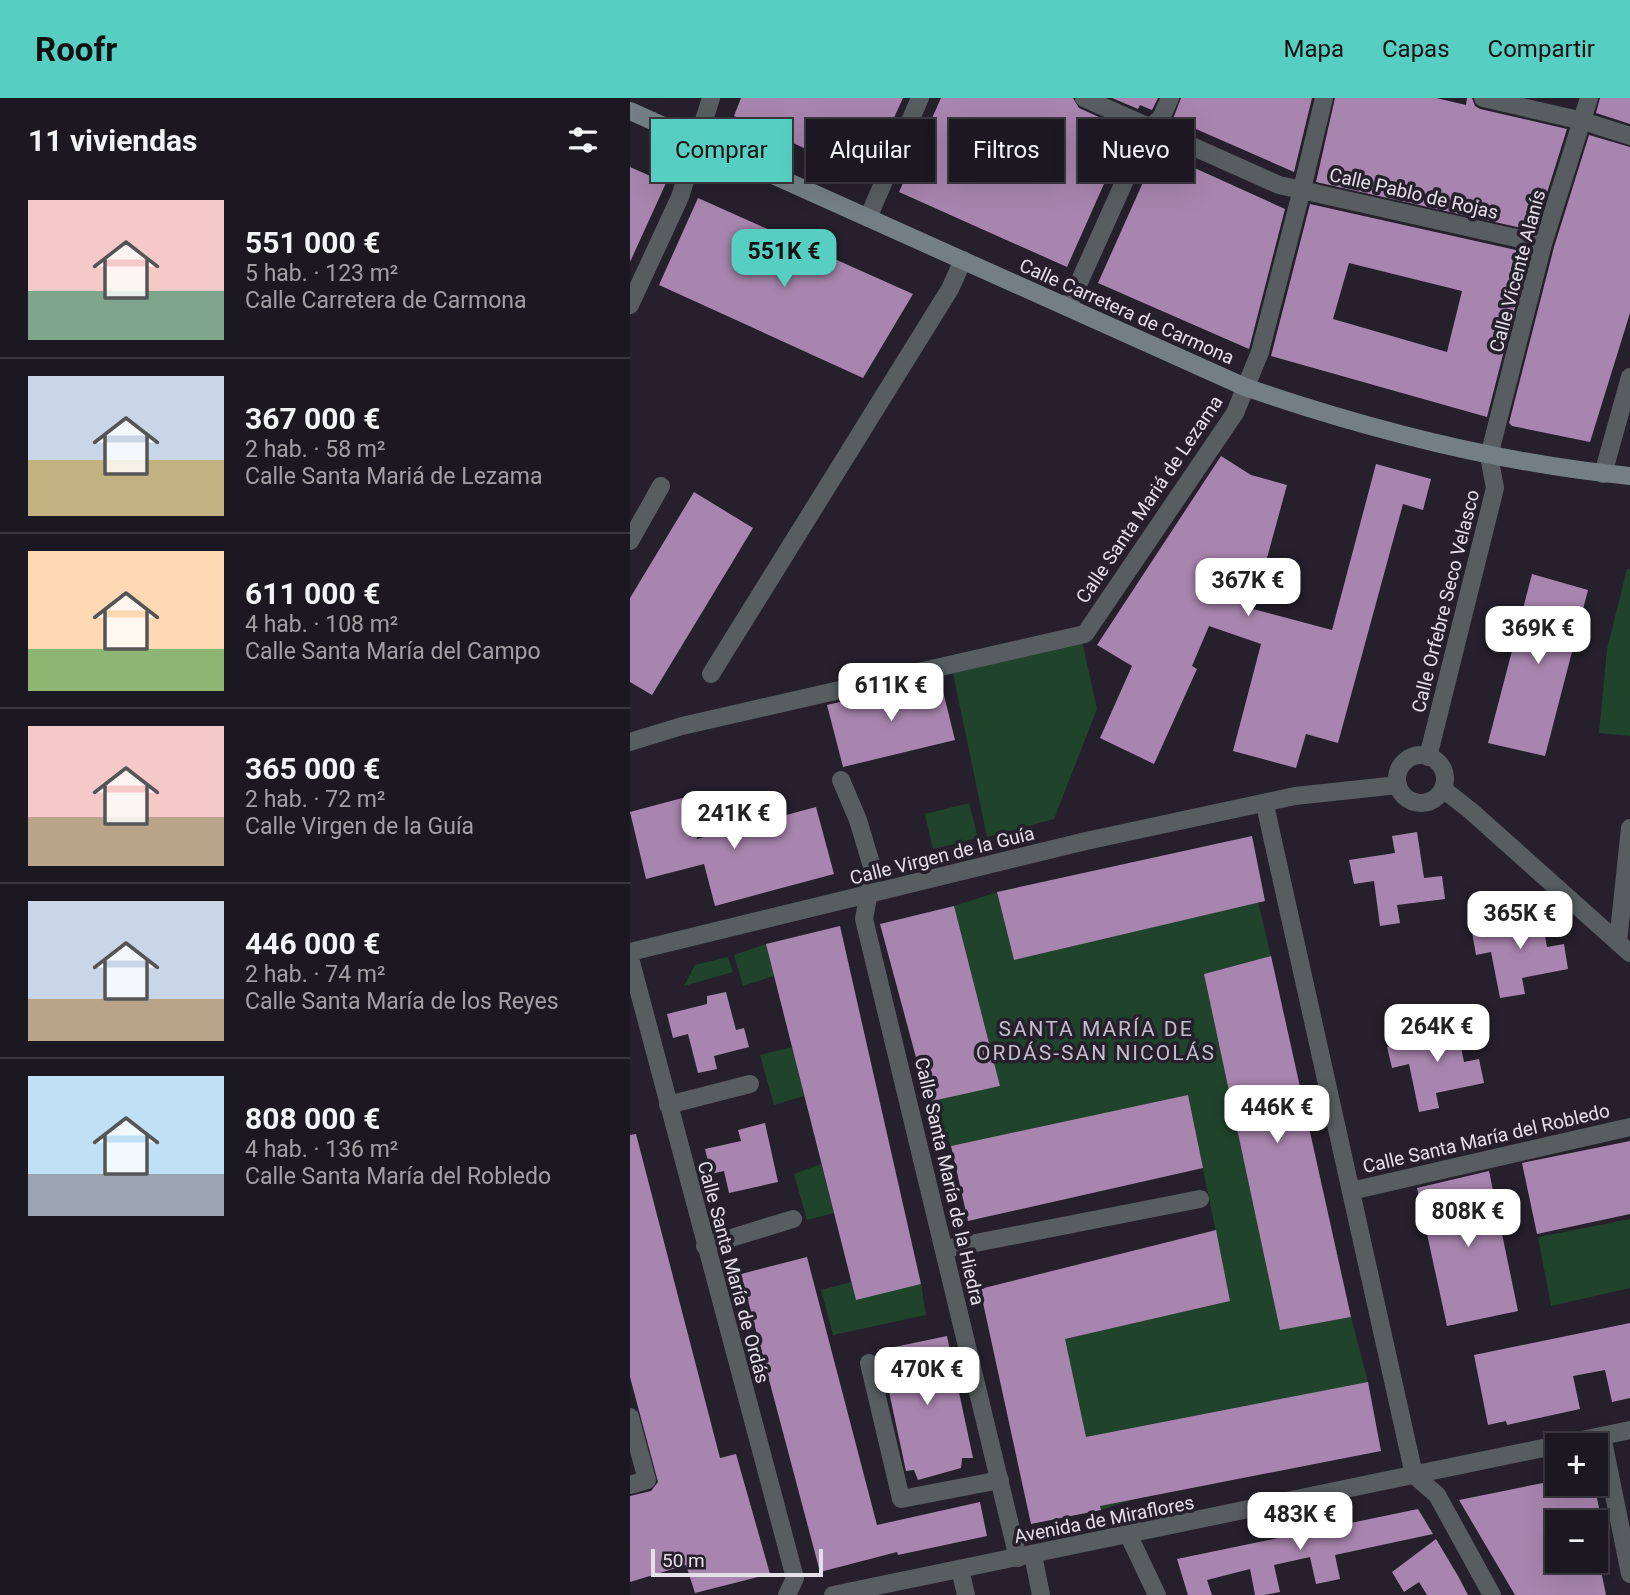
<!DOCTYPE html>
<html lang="es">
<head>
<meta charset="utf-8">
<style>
	:root { --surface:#1c1821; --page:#25212a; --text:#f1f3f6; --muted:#a0a0a5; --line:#3a373f; --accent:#57cec2 }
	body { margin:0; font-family:Roboto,sans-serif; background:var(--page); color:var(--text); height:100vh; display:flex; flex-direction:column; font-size:26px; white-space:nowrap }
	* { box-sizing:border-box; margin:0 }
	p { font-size:23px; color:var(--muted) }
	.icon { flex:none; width:38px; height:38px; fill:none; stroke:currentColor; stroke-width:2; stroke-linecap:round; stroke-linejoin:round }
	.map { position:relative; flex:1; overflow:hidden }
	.details { display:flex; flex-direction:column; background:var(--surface); width:630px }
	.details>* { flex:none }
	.top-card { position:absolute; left:21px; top:21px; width:665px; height:63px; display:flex; gap:14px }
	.buttons { position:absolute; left:915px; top:1335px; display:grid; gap:14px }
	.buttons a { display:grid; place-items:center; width:63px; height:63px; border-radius:0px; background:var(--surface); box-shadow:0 7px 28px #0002,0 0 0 2px var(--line); font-size:35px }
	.scale { position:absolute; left:21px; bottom:18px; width:172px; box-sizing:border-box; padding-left:7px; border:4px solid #e3e0e8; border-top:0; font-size:19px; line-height:24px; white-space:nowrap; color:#e3e0e8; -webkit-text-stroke:5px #25202c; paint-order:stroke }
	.price { position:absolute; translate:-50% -60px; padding:0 16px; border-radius:14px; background:#fff; color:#222; font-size:23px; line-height:46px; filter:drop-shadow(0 2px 4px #0008) }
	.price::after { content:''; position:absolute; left:50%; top:42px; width:21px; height:16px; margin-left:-10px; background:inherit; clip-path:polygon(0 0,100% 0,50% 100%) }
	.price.on { background:var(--accent); color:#111 }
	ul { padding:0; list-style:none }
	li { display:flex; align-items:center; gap:21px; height:175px; padding:0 28px }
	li+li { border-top:2px solid var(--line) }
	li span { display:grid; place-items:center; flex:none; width:196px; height:140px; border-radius:0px; color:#555 }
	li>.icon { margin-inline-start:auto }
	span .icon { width:84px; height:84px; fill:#fffc; stroke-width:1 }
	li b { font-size:30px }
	h2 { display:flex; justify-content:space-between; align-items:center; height:84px; padding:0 28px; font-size:30px }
	.pill { padding:0 24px; border-radius:0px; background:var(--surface); box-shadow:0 7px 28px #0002,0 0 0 2px var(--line); font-size:24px; line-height:63px }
	.pill.on { background:var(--accent); color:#111 }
	header { display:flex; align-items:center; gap:42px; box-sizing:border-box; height:98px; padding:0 35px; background:var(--accent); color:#111 }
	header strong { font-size:33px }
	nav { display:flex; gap:38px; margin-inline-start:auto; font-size:24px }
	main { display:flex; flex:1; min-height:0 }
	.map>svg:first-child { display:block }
	.green { fill:#20432b }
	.building { fill:#a885ae; fill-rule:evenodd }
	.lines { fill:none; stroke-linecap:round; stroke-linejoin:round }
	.pedestrian { stroke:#575d61; stroke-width:18 }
	.minor { stroke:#575d61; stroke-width:18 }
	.tertiary { stroke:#575d61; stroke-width:18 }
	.secondary { stroke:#747f85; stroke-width:18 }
	.labels { text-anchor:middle; stroke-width:7; stroke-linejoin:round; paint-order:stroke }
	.street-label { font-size:19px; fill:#e3e0e8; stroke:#25202c }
	.neighbourhood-label { font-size:21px; letter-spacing:2px; fill:#c2bdcd; stroke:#25202c }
</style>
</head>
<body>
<header>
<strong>Roofr</strong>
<nav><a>Mapa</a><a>Capas</a><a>Compartir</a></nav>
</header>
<main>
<section class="details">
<h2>11 viviendas<svg class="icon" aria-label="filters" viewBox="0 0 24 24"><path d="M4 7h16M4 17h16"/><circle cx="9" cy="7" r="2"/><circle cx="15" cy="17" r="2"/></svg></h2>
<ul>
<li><span style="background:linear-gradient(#f6c9c9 65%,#7fa58c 0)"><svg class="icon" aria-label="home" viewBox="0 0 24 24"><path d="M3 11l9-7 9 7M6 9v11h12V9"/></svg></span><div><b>551 000 €</b><p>5 hab. · 123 m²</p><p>Calle Carretera de Carmona</p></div></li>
<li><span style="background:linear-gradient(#c9d6e8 60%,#c2b280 0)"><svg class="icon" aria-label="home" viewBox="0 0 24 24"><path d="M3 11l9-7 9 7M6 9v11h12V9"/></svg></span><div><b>367 000 €</b><p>2 hab. · 58 m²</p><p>Calle Santa Mariá de Lezama</p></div></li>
<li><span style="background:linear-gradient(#ffd9b3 70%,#8fb573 0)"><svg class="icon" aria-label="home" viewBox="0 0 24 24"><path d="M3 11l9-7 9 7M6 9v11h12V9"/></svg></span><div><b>611 000 €</b><p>4 hab. · 108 m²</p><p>Calle Santa María del Campo</p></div></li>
<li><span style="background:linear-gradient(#f6c9c9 65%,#b9a48a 0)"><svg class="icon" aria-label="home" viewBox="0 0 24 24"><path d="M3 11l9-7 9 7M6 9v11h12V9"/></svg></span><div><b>365 000 €</b><p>2 hab. · 72 m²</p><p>Calle Virgen de la Guía</p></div></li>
<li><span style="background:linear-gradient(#c9d6e8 70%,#b9a48a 0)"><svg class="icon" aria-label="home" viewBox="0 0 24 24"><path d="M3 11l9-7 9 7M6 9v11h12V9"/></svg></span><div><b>446 000 €</b><p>2 hab. · 74 m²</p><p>Calle Santa María de los Reyes</p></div></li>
<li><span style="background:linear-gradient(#bfe0f5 70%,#9aa5b1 0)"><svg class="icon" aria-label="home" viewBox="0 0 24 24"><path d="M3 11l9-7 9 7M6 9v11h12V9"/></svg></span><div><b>808 000 €</b><p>4 hab. · 136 m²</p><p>Calle Santa María del Robledo</p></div></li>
</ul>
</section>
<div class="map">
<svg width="1000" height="1497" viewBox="0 0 1000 1497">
	<rect width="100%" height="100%" fill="#25202c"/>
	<!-- green -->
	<g class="green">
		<polygon points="997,471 1000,471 1000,638 969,635 977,551"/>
		<polygon points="452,543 467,611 424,721 357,739 323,575"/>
		<polygon points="339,705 348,740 303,751 295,716"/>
		<polygon points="367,794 384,862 628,804 641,858 574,876 650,1231 721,1219 738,1284 501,1402 471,1412 372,1285 364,1257 600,1203 558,998 321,1048 298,1004 370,988 324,808"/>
		<polygon points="136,846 144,878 113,888 104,857"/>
		<polygon points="98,859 103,874 54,888 65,867"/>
		<polygon points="162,949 174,998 144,1007 130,957"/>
		<polygon points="191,1066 204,1115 177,1122 164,1076"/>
		<polygon points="1000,1121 1000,1190 921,1208 908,1139"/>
		<polygon points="221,1184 226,1201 291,1186 296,1217 203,1237 191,1192"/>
	</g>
	<!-- building -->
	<g class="building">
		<polygon points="111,0 273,0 237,79 104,18"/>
		<polygon points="311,0 443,0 449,10 498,32 437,169 269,94"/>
		<polygon points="482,0 528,0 522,12 510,7 508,11"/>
		<polygon points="551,0 682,0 664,74 543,21"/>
		<polygon points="705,0 806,0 836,7 837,0 842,0 845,8 850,11 937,31 905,133 686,84"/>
		<polygon points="970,0 1000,0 1000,26 966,15"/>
		<polygon points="959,37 1000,49 1000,215 960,344 882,328 879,325 924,149"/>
		<polygon points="527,53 655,111 619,251 468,185"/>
		<polygon points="0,69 36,85 0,164"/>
		<polygon points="68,100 283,196 233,280 29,187"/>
		<path d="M 680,106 L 899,155 L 857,319 L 641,258 ZM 719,165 L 832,193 L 817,254 L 703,221 Z"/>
		<polygon points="591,358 621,377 657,387 623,511 702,532 746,366 801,381 793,412 773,406 708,645 676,636 666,670 603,653 631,546 579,528 562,568 567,571 524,666 470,640 502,568 467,547"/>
		<polygon points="64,394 123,430 22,597 0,584 0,500"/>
		<polygon points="902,476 958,492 915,658 858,645"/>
		<polygon points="310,581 325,642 213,669 197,607"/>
		<polygon points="56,699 67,741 186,709 204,776 85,808 74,766 16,781 0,714"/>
		<polygon points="787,734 794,780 812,778 815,801 767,807 770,825 750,828 744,783 724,786 719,762 765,755 762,738"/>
		<polygon points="622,738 635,803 384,862 367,794"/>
		<polygon points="909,805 917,849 934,846 938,871 892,880 895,896 870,900 861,854 846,857 842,834 889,826 886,809"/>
		<polygon points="324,808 370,988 298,1004 250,826"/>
		<polygon points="210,828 291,1186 226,1202 136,846"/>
		<polygon points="641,858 721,1219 650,1232 574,876"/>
		<polygon points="96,894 106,932 114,930 119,949 84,958 87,971 68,975 58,936 43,940 37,916 77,906 77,898"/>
		<polygon points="825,919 834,964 849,961 854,985 806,995 809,1010 789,1014 779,966 762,970 757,949 805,939 802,924"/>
		<polygon points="558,997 573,1070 338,1123 321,1048"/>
		<polygon points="135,1025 148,1084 99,1095 94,1073 81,1076 75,1051 111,1043 108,1032"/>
		<polygon points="6,1036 90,1360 106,1356 140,1476 65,1495 56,1467 0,1484 0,1398 21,1393 28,1384 0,1279 0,1037"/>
		<polygon points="1000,1043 1000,1116 907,1136 892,1065"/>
		<polygon points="859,1073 888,1213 817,1228 787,1090"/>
		<polygon points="586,1132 600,1203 435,1241 456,1339 738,1284 751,1353 470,1408 471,1412 401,1426 350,1191"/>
		<polygon points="177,1159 247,1427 350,1404 357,1438 268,1457 267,1454 190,1474 111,1176"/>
		<polygon points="1000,1225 1000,1300 982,1304 975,1272 943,1278 950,1311 877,1327 876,1323 858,1327 844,1257"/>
		<polygon points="317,1238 343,1360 332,1360 331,1370 288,1382 284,1372 276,1373 250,1252"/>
		<polygon points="928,1382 928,1386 964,1386 972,1424 928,1424 928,1463 969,1463 976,1497 885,1497 829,1402"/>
		<polygon points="788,1411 803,1436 705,1457 710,1481 686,1486 680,1459 644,1467 650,1494 634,1497 625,1497 620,1471 577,1482 582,1497 558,1497 547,1461"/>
		<polygon points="806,1441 828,1478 838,1497 797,1497 789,1484 774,1494 762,1474"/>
	</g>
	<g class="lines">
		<!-- pedestrian -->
		<g class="pedestrian">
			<polyline points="238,120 290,0"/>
			<polyline points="0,644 52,628 455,536 605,315 630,254 672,91"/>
			<polyline points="988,844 1000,730"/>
			<polyline points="721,1093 1000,1029"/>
			<polyline points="0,1319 17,1382 0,1387"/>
			<polyline points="403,1457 411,1497"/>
			<polyline points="330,1471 336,1497"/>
		</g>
		<!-- minor -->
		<g class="minor">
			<polyline points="454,0 649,87 913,146"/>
			<polyline points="853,0 953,23 1000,38"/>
			<polyline points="672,91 694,0"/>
			<polyline points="0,207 50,99 81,0"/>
			<polyline points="438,209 518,31 531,20 540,0"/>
			<polyline points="973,376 1000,279"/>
			<polyline points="0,443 31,388"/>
			<polyline points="81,576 320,191 333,162"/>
			<circle cx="791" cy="681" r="24"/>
			<polyline points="798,659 865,390 859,358 913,146 959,0"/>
			<polyline points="211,682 228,722 243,772 234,821 388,1460"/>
			<polyline points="813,691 841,713 1000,855"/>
			<polyline points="635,707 784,1377 807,1397 862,1497"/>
			<polyline points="0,854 456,743 665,698 768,687"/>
			<polyline points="0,860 165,1480 157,1497"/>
			<polyline points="38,1007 120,986"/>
			<polyline points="75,1148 163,1121"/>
			<polyline points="315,1151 570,1101"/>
			<polyline points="239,1265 271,1401 370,1382"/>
			<polyline points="972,1338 1000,1476"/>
			<polyline points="499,1438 527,1497"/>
		</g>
		<!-- tertiary -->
		<polyline class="tertiary" points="203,1497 1000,1332"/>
		<!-- secondary -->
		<path class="secondary" d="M 0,13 L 615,289 C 740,332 868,365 1000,378"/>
	</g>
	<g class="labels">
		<!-- street labels -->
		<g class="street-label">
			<text transform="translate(784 95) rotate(13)" y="7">Calle Pablo de Rojas</text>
			<text transform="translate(887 173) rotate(-75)" y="7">Calle Vicente Alanís</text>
			<text transform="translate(497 213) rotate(24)" y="7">Calle Carretera de Carmona</text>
			<text transform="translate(519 401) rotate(-56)" y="7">Calle Santa Mariá de Lezama</text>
			<text transform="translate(815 503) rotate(-76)" y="7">Calle Orfebre Seco Velasco</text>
			<text transform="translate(312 757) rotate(-14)" y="7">Calle Virgen de la Guía</text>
			<text transform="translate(856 1040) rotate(-13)" y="7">Calle Santa María del Robledo</text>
			<text transform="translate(320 1083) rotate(77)" y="7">Calle Santa María de la Hiedra</text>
			<text transform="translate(104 1174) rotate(75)" y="7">Calle Santa María de Ordás</text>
			<text transform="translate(474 1421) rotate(-11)" y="7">Avenida de Miraflores</text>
		</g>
		<!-- neighbourhood labels -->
		<g class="neighbourhood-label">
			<text x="466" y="938">SANTA MARÍA DE<tspan x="466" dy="24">ORDÁS-SAN NICOLÁS</tspan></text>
		</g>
	</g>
</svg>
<div class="buttons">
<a>+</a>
<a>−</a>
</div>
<div class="scale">50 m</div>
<b class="price on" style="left:154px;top:191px">551K €</b>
<b class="price" style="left:618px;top:520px">367K €</b>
<b class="price" style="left:908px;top:568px">369K €</b>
<b class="price" style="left:261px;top:625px">611K €</b>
<b class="price" style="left:104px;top:753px">241K €</b>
<b class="price" style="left:890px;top:853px">365K €</b>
<b class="price" style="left:807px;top:966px">264K €</b>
<b class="price" style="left:647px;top:1047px">446K €</b>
<b class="price" style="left:838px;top:1151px">808K €</b>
<b class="price" style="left:297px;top:1309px">470K €</b>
<b class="price" style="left:670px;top:1454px">483K €</b>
<div class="top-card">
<a class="pill on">Comprar</a>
<a class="pill">Alquilar</a>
<a class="pill">Filtros</a>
<a class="pill">Nuevo</a>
</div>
</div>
</main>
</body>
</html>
